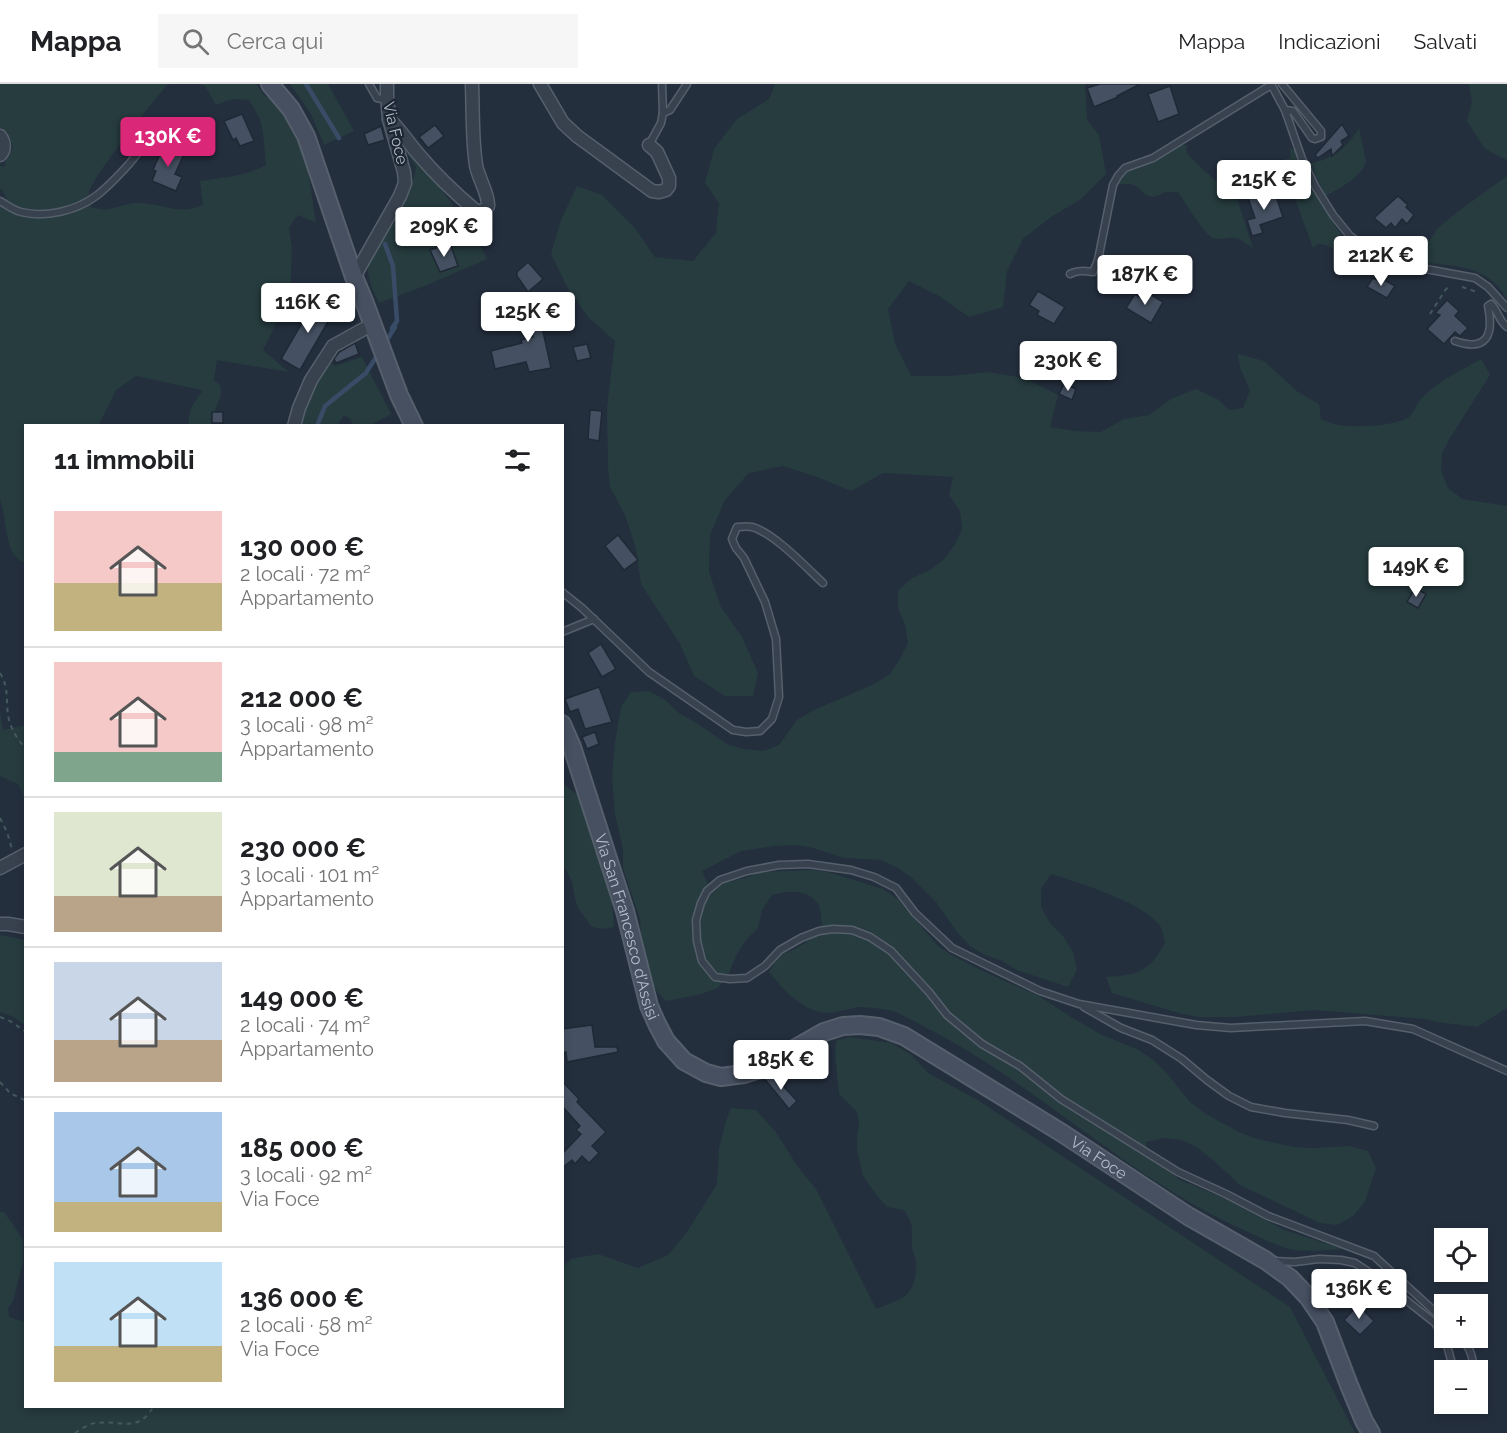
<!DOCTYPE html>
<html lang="it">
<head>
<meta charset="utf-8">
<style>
	:root { --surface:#fff; --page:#f6f6f6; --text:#202124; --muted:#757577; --line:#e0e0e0; --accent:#db2777 }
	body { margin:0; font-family:Raleway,sans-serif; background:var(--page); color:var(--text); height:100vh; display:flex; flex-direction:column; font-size:22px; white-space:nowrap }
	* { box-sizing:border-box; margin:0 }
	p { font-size:20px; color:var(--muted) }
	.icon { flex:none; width:33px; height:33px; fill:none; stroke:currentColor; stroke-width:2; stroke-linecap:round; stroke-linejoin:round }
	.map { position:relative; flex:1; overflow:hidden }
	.details { position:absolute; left:24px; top:340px; width:540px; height:984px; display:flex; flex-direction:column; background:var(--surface); border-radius:0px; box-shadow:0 3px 9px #0003 }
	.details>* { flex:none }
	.buttons { position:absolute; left:1434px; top:1144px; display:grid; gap:12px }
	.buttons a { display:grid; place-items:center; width:54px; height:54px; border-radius:0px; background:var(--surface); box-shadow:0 3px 9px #0003; font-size:30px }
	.price { position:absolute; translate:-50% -51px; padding:0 14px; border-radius:6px; background:#fff; color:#222; font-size:20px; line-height:39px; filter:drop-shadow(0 2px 3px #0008) }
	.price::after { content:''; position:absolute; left:50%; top:36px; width:18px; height:14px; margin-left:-9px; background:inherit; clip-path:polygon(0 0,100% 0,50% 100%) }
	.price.current { background:var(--accent); color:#fff }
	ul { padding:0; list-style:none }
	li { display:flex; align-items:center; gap:18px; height:150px; padding:0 30px }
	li+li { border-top:2px solid var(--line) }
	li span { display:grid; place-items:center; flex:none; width:168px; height:120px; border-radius:0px; color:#555 }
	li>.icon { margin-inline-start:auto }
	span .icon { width:72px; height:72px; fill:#fffc; stroke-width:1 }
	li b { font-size:26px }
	h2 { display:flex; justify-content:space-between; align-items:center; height:72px; padding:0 30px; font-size:26px }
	header { display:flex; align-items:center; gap:36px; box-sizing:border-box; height:84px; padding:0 30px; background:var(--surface); border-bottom:2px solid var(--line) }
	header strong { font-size:28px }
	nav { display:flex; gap:33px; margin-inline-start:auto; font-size:21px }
	.search { width:420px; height:54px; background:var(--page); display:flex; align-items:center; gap:15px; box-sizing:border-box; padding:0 21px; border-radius:0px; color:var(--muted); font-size:22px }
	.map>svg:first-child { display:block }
	.green { fill:#263c3f }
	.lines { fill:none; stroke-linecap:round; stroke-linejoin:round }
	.stream { stroke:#394c67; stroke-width:4.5 }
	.building { fill:#455162; stroke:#1f2835; stroke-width:1.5 }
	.service-casing { stroke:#565f6c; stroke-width:9 }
	.minor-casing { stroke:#565f6c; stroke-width:15 }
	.secondary-casing { stroke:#565f6c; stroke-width:20 }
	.path { stroke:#44595c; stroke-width:2; stroke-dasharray:4.5 4.5; stroke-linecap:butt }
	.service { stroke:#38414e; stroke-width:6 }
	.minor { stroke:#38414e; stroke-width:12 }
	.secondary { stroke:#465061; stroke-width:16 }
	.labels { text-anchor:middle; stroke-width:4.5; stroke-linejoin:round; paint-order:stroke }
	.street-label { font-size:16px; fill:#b4bcc9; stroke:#1d2633 }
</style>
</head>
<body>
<header>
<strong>Mappa</strong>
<div class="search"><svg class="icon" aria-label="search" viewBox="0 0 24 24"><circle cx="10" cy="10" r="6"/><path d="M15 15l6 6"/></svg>Cerca qui</div>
<nav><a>Mappa</a><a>Indicazioni</a><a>Salvati</a></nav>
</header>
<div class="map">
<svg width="1507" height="1349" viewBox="0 0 1507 1349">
	<rect width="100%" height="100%" fill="#242f3e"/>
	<!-- green -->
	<g class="green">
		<path d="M 0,0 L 170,0 L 167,1 L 129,47 L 97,92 L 89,107 L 90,123 C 96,124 103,126 109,125 C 120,123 131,118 142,119 C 167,121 177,131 203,121 L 200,97 C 223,94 245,92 266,81 L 263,48 L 260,35 L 249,16 L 232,15 L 216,21 L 205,2 L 199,0 L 256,0 L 265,12 L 274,15 L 289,36 L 307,80 L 316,139 L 298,131 L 289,143 L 292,165 L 290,211 L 263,266 L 289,288 L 217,276 L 214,296 C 233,307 208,325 214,342 L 189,342 C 187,328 194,318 202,308 L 201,306 L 136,292 L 116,306 L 98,342 L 26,342 L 25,479 C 3,471 8,435 0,416 L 0,120 L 7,115 L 2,106 L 0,105 L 0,82 L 5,83 L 5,78 L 13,63 L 8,49 L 0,43 Z"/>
		<polygon points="290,0 328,0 354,47 324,61 311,30"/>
		<path d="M 775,0 L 1085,0 L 1087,36 L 1099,51 L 1106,90 L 1081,115 L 1051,133 L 1023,155 L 1007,187 L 1003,223 L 969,233 L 939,212 L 909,197 L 888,225 L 895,260 L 911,292 L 950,292 L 987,288 L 1024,294 L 1058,311 L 1050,343 L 1075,347 L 1101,348 L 1124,335 L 1149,331 L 1171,315 L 1196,305 L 1219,316 L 1229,326 L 1243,324 L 1250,306 L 1240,284 L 1238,270 L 1264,277 L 1298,308 L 1319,320 L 1321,335 C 1326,337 1333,340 1338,341 C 1353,344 1400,342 1410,332 C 1415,328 1416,321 1420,316 C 1436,298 1460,287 1481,275 L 1490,291 L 1450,354 L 1442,369 L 1441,387 L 1448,404 L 1462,415 L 1507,422 L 1507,924 L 1477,943 C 1459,940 1442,940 1425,935 L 1314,926 L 1235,933 L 1199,933 L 1182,930 L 1112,909 L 1106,893 C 1138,891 1149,888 1165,859 C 1164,854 1163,846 1160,842 C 1143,818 1079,799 1051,790 L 1041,805 L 1041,823 L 1050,839 L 1063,852 L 1073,868 L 1077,886 L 1068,903 L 1017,886 L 1002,877 L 985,871 L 970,862 L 957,848 L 936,818 L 912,794 L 898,784 L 881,776 L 844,774 L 810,763 L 792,761 L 775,762 L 741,767 L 702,787 L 709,802 L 745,794 L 762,788 L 810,786 L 828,788 L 883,805 L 898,815 L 938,862 L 953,872 L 987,889 L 1039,912 L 1071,933 L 1102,951 L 1137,965 L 1152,975 L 1165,987 L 1190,1018 L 1206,1030 L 1239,1048 L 1257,1055 L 1294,1063 L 1312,1064 L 1350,1062 L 1368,1067 L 1376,1084 L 1365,1118 L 1353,1132 L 1337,1141 L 1320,1139 L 1240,1101 L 1213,1076 L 1198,1064 L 1182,1056 L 1165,1054 L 1146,1058 L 1146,1066 L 1178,1095 L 1226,1115 L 1284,1146 L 1344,1165 C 1327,1166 1310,1168 1294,1166 C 1277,1163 1251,1149 1235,1142 C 1124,1090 1036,1000 927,944 C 917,939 908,934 898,929 C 889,925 873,924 863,923 C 851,923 839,929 827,929 C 803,928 783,905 769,888 L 778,872 L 795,865 L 811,855 L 822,840 C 821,834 821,825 818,820 C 806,804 788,807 772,811 L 762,826 L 758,844 L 745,857 L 736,872 L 729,889 L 718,904 L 701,910 L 666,917 L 654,904 L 641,852 L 640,835 L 623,784 L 623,765 L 615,730 L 612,694 L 615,658 L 621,623 L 631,608 L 649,607 L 665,616 L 679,629 L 695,638 L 727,660 L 744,665 L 763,667 L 779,661 L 797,636 L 812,627 L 874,600 L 890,590 L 900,575 L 908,559 L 905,541 L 898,524 L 898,507 L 912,494 L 930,486 L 944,475 L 955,460 L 962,445 L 960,427 L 949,411 L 953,393 L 883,389 L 851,407 L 817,393 L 783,382 L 749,389 L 725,416 L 710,451 L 709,488 L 721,523 L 742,553 L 758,589 L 753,612 L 725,612 L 694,592 L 680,560 L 641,500 L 636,465 L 625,431 L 610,403 L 608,383 L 607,324 L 615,257 L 588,233 L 567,203 L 551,170 L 561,136 L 577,102 L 602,111 L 634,143 L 655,173 L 693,177 L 716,149 L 719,119 L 705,99 L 714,65 L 737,35 L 769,15 Z"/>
		<polygon points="1469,0 1507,0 1507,76 1485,65 1467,37 1472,18"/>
		<path d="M 1359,44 L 1366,77 C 1361,95 1340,103 1326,112 L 1310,80 C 1335,73 1345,66 1359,44 Z"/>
		<path d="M 404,56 L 474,149 L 487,175 L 427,201 L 379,219 C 373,205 365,192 369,177 L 394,136 L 415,90 L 416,83 L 401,60 Z"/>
		<path d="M 1181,61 L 1187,61 L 1186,65 L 1187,69 L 1198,81 L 1222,102 L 1234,105 L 1253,164 C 1248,161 1242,156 1236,154 C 1229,152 1220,157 1213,154 C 1205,151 1184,117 1178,108 L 1165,108 L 1159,111 L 1152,113 L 1146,111 L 1136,102 L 1130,100 L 1117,100 L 1128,87 L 1165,72 Z"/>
		<path d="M 1290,64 L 1296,66 L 1309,97 L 1322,122 L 1348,161 L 1350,168 L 1344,177 C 1336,168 1331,160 1318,160 L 1313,164 L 1292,107 L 1298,105 L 1290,88 L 1281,77 L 1291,73 Z"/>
		<path d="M 1507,92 L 1507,216 C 1491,180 1449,181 1415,178 L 1438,144 L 1460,126 Z"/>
		<polygon points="362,273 391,330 370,342 354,342 350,334 344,331 337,342 298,342 315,297 328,277 335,282"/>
		<polygon points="0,626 2,641 4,646 25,641 25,732 24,714 18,700 0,692"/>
		<path d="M 562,697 L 569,705 L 580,712 L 599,761 L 612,816 L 614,843 L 604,845 L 592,843 C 587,836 582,830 578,823 C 572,809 575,794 563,783 Z"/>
		<polygon points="0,851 25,856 25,941 14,933 0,928"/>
		<path d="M 849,953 L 891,959 L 912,971 L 928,989 L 976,1015 L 1290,1223 L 1355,1349 L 0,1349 L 0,1128 L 4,1128 L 23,1155 L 23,1178 L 13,1217 L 8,1224 L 9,1233 L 25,1238 L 26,1323 L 562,1323 L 563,1183 L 571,1175 L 598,1170 L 638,1184 L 668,1171 L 687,1148 L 717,1100 L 719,1064 L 726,1037 L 731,1024 L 756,1026 L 775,1047 L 798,1083 L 816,1105 L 876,1225 C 884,1222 901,1216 906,1211 C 915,1203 917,1187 916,1176 C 915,1171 912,1166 912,1162 C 911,1143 915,1143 904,1126 L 887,1123 L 878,1113 L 863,1092 L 857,1067 L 857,1053 L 859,1040 L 857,1028 L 839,1010 L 835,970 L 836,957 Z"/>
	</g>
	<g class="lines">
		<!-- stream -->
		<g class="stream">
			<polyline points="306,0 339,54"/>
			<polyline points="385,160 393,182 397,237 392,244"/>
			<polyline points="385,259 395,243"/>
			<polyline points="367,287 379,269"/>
			<polyline points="317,342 325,322 366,289"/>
		</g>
	</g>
	<!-- building -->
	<g class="building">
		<polygon points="1100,0 1140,0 1117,12 1118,13 1094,23 1087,4"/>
		<polygon points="1170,2 1179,30 1158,38 1148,10"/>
		<polygon points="242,30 254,57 240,62 236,54 233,56 224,37"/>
		<polygon points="1342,40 1349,52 1341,57 1343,61 1332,72 1331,65 1318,74 1315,71"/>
		<polygon points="435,41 444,52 428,64 419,53"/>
		<polygon points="381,42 385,56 368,61 364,50"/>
		<polygon points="163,63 168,63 184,70 175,90 182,93 176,107 152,97 156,87 153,86"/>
		<polygon points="1274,106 1283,133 1260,141 1263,149 1252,152 1247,136 1255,134 1248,114"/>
		<polygon points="1398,112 1408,121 1406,123 1414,131 1407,140 1402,135 1395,144 1391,139 1386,144 1374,134"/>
		<polygon points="450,159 458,182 440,188 430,166"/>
		<polygon points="528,178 543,195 528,208 517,192 517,188"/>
		<polygon points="1379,193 1395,202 1387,214 1367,203 1373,194 1377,196"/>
		<polygon points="1143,206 1163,218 1151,239 1126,224 1135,210 1139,213"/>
		<polygon points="1038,207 1065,223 1054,240 1037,231 1039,227 1029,221"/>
		<polygon points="317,213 336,224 300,286 281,275"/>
		<polygon points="535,213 536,217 545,215 549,236 541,238 551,284 529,288 526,278 495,285 491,267 522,259 521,256 533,253 526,214"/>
		<polygon points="1447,216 1459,227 1455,232 1468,244 1460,252 1455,248 1444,260 1427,245 1440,231 1435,229"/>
		<polygon points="355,259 359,270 336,279 334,275 339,268"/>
		<polygon points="587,260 591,274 577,277 573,263"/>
		<polygon points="1064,300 1076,305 1072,316 1059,310"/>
		<polygon points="590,326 602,327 599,357 588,355"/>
		<rect x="212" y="328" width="11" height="11"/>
		<polygon points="618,451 638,476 624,486 605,462"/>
		<polygon points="1415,504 1426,510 1418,524 1407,518"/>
		<polygon points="601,560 616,585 602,593 588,569"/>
		<polygon points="599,603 612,638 585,645 578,625 570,628 565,615"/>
		<polygon points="595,648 599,660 587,665 582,653"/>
		<polygon points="592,941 595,963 617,963 618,968 567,978 566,968 562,969 562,945"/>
		<polygon points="772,990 797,1017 789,1025 764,994"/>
		<polygon points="562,997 579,1015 577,1018 606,1048 592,1062 599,1069 589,1079 582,1072 575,1080 572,1076 562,1084 562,1070 581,1050 576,1046 580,1042 562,1022"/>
		<polygon points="1358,1221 1374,1237 1360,1251 1344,1236"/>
	</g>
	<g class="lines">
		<defs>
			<g id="service">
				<polyline points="369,0 377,14 387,16"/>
				<polyline points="1271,0 1285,26 1302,75 1315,102 1333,131 1350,152 1371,167 1393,179 1475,194 1488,203 1507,224"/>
				<polyline points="1282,0 1321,47 1321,53 1315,55 1312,54 1293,27 1285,26"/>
				<polyline points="663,29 670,26 687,0"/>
				<polyline points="649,61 661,39 663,29 662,0"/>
				<path d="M 0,117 C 7,121 13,126 21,128 C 45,134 76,127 96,112 C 108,103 119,91 129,80 C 137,71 147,54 159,52 C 170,49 181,58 188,64"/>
				<path d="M 1070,190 C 1077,186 1085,187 1093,188 L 1098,176 L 1113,101 L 1118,92 L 1125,84 L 1153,74 L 1271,1"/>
				<path d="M 1455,257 C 1487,268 1494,251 1488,222 L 1491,220 C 1498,227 1499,237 1507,243"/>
				<path d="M 562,508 L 582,524 L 649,588 L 733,646 L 746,648 L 760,647 L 772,635 L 779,613 L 776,555 L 765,518 L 744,474 L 736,464 L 732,455 L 737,443 C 742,443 747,442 752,443 C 773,448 807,484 823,499"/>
				<polyline points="562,548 594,535"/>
				<polyline points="1084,923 1121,944 1152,956 1182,975 1207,996 1229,1012 1251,1023 1285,1029 1348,1036 1374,1042"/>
				<polyline points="1274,1177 1295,1178 1319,1175 1341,1176 1355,1179 1378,1194 1435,1239 1444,1253"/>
				<polyline points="1444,1236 1374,1172 1268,1132 1226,1110 1178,1088 1061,1015 1020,982 982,960 947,931 929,908 891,867 870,853 852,846 833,845 819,847 801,854 780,866 765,882 747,894 730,895 715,893 702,877 697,857 696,836 701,819 707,807 720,796 747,787 779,781 808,780 851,786 874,793 896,804 915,829 952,864 1040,907 1079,920 1196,941 1231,944 1365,937 1413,945 1507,987"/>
				<polyline points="1445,1254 1454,1287"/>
				<path d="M 1462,1254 C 1469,1264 1475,1274 1472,1287"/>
			</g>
			<g id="minor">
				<polyline points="540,0 563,39 577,52 652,107 659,108 666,106 669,102 669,94 657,68 649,61"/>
				<path d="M 389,35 C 401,46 409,60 420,72 C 436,91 455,109 475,126 C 480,128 484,127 488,122 C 489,110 478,94 476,81 C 472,55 473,27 472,0"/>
				<path d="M 0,52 C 5,58 5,66 0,71"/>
				<polyline points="354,193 400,112 405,99 404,88 389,35 387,12 387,0"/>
				<polyline points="294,342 299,324 311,296 333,262 373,240"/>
				<polyline points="0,784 26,770"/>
				<polyline points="0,840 8,840 26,843"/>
			</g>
			<g id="secondary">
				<polyline points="270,0 291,25 306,52 354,193 364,217 399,311 414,342"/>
				<path id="s1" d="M 562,640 L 572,663 L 625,827 L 649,922 L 657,940 L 666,957 L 684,977 L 706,989 L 721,993 L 744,990 L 757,986 L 824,948 L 843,942 L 860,941 L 879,943 L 904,952 L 1062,1049 L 1188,1132 L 1265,1176 L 1290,1194 L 1308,1213 L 1325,1238 L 1349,1301 L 1364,1337 L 1371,1349"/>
			</g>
		</defs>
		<!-- service casing -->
		<use href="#service" class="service-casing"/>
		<!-- minor casing -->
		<use href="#minor" class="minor-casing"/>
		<!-- secondary casing -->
		<use href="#secondary" class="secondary-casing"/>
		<!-- path -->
		<g class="path">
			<polyline points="1462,203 1477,208"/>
			<polyline points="1430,230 1446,205 1451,201"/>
			<path d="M 0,589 C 10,604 5,620 9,636 C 12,647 19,657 26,665"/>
			<polyline points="0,734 7,748 12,765"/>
			<polyline points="0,933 10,937 26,948"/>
			<polyline points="0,998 10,1009 26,1017"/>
			<path d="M 75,1349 C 82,1345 89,1339 97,1339 C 123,1336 138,1349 153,1323"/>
		</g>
		<!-- service -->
		<use href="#service" class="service"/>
		<!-- minor -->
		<use href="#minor" class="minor"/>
		<!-- secondary -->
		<use href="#secondary" class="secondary"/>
	</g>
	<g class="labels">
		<!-- street labels -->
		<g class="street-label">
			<text transform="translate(396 49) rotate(77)" y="6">Via Foce</text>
			<text dy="6" stroke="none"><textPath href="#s1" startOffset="213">Via San Francesco d'Assisi</textPath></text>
			<text dy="6" stroke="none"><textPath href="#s1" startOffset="828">Via Foce</textPath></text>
		</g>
	</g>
</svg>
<div class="buttons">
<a><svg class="icon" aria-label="locate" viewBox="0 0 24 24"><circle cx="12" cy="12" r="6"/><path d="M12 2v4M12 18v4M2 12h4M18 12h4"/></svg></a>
<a>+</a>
<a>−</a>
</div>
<b class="price current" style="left:168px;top:84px">130K €</b>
<b class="price" style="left:1264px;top:127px">215K €</b>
<b class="price" style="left:444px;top:174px">209K €</b>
<b class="price" style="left:1381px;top:203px">212K €</b>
<b class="price" style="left:1145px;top:222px">187K €</b>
<b class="price" style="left:308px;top:250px">116K €</b>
<b class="price" style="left:528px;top:259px">125K €</b>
<b class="price" style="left:1068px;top:308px">230K €</b>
<b class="price" style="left:1416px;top:514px">149K €</b>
<b class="price" style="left:781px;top:1007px">185K €</b>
<b class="price" style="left:1359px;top:1236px">136K €</b>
<section class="details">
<h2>11 immobili<svg class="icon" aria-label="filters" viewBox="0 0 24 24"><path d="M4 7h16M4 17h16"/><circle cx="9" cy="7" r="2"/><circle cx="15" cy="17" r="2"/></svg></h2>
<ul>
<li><span style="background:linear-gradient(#f6c9c9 60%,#c2b280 0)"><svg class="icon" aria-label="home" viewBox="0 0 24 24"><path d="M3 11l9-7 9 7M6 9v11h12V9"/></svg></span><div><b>130 000 €</b><p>2 locali · 72 m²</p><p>Appartamento</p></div></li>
<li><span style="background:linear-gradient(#f6c9c9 75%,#7fa58c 0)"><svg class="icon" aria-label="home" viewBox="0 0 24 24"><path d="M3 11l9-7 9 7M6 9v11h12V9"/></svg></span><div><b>212 000 €</b><p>3 locali · 98 m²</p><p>Appartamento</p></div></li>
<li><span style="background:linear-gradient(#dfe7d0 70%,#b9a48a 0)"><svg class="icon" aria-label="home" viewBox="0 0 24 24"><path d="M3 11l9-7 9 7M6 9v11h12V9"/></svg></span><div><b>230 000 €</b><p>3 locali · 101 m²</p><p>Appartamento</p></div></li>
<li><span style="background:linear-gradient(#c9d6e8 65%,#b9a48a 0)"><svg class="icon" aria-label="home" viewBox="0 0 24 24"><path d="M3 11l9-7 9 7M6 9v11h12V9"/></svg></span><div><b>149 000 €</b><p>2 locali · 74 m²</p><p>Appartamento</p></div></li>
<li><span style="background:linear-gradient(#a9c7e8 75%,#c2b280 0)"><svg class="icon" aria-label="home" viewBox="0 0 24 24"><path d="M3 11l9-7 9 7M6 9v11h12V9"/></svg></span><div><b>185 000 €</b><p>3 locali · 92 m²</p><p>Via Foce</p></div></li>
<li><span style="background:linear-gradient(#bfe0f5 70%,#c2b280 0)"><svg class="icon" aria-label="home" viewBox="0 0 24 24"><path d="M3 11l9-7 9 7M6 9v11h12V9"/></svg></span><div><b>136 000 €</b><p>2 locali · 58 m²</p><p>Via Foce</p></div></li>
</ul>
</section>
</div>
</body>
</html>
